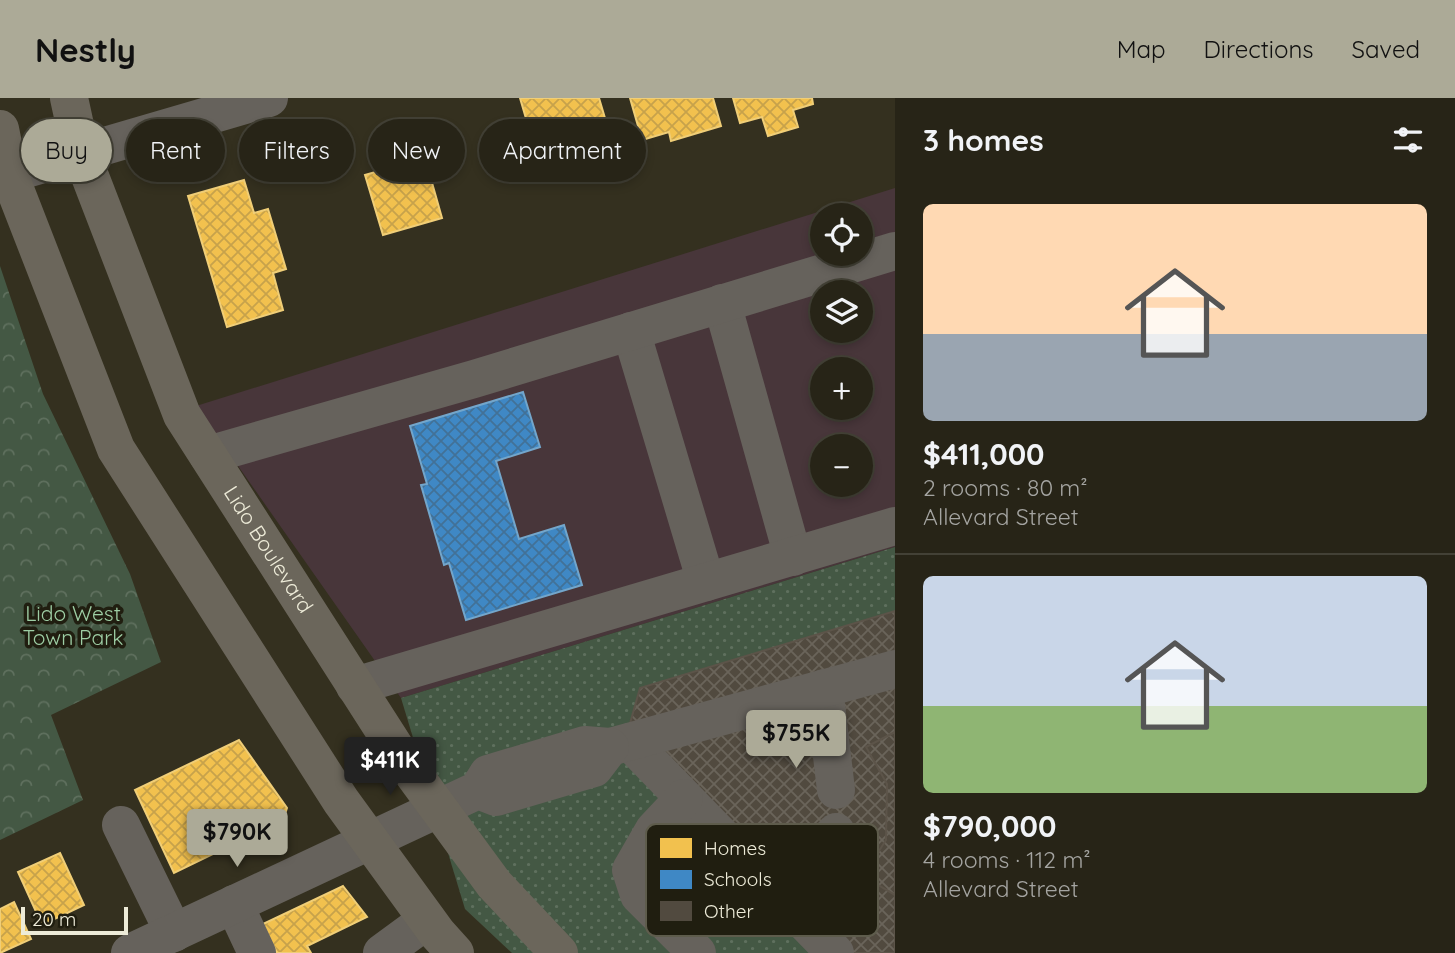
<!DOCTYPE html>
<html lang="en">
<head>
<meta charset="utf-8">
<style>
	:root { --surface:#272417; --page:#333024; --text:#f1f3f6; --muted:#a4a4a1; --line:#434136; --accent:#acaa97 }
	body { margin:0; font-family:Quicksand,sans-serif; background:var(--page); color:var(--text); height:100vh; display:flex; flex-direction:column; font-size:26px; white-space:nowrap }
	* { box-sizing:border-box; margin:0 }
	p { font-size:23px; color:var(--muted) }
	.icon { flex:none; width:38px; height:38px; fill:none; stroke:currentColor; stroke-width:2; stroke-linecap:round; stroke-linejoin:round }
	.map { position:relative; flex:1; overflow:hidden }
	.details { display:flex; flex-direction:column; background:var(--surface); width:560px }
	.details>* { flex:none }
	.hud { position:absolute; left:21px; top:21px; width:665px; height:63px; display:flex; gap:14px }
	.fabs { position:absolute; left:810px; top:105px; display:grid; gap:14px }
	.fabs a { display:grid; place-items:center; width:63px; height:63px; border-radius:50%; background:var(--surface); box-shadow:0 4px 10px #0003,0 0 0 2px var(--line); font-size:35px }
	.scale { position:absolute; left:21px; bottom:18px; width:107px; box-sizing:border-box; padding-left:7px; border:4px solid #edebd8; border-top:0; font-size:19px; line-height:24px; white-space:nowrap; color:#edebd8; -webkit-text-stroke:5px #201e10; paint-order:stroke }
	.price { position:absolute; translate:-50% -60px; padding:0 16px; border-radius:7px; background:var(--accent); color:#111; font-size:23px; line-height:46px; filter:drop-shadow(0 2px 4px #0008) }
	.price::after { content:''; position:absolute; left:50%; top:42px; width:21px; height:16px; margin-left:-10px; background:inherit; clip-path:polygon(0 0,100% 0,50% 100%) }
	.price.selected { background:#222; color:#fff }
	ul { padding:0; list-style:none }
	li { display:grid; align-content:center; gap:14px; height:371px; padding:0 28px }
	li+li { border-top:2px solid var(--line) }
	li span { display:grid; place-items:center; height:217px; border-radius:10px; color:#555 }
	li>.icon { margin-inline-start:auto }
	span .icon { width:126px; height:126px; fill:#fffc; stroke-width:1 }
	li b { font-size:30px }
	h2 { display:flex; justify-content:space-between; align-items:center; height:84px; padding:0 28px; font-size:30px }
	.pill { padding:0 24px; border-radius:32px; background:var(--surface); box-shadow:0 4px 10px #0003,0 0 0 2px var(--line); font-size:24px; line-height:63px }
	.pill.selected { background:var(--accent); color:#111 }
	header { display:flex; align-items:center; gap:42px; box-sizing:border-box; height:98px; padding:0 35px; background:var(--accent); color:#111 }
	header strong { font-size:33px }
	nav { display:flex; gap:38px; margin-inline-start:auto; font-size:24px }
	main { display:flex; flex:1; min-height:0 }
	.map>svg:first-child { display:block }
	.education { fill:#48363a; fill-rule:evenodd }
	.grass { fill:url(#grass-dots) }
	.park { fill:url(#park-crowns) }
	.homes { fill:url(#homes-cross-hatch); stroke:#f0ce77; stroke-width:2 }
	.schools { fill:url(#schools-cross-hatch); stroke:#73a6cb; stroke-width:2 }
	.building { fill:url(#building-cross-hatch); stroke:#5c5449; stroke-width:2 }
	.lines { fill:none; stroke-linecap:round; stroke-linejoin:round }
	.minor { stroke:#66625c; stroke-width:38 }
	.highway { stroke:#6b665b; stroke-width:38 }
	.labels { text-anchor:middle; stroke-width:7; stroke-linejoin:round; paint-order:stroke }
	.street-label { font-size:21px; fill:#edebd8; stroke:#201e10 }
	.park-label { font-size:21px; fill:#9ecfa5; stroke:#201e10 }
	.key { fill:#201e10; stroke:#5e5c4c; stroke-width:2 }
	.key-label { font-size:19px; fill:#edebd8 }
</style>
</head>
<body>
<header>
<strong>Nestly</strong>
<nav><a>Map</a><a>Directions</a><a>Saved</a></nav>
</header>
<main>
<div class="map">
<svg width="895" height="855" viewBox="0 0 895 855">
	<defs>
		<pattern id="grass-dots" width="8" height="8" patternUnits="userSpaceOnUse" patternTransform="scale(1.75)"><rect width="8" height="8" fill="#445844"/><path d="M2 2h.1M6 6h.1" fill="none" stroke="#5f705e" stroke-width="1.8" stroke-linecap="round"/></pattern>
		<pattern id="park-crowns" width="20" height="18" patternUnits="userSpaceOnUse" patternTransform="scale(1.75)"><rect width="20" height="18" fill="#445844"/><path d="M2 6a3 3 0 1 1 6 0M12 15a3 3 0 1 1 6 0" fill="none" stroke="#5f705e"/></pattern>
		<pattern id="homes-cross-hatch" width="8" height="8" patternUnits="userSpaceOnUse" patternTransform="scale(1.75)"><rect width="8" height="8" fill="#f2c14e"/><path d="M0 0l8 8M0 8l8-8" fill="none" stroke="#c7a24b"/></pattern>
		<pattern id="schools-cross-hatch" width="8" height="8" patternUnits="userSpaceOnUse" patternTransform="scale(1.75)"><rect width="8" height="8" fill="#3f88c5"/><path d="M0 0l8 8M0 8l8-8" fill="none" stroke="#427197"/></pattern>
		<pattern id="building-cross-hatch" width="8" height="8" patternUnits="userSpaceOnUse" patternTransform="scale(1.75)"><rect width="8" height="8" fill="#514a3f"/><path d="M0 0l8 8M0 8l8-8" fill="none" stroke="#6a645a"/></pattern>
	</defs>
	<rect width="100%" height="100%" fill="#34301f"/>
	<!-- education -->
	<path class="education" d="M 895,90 L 895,449 L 401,600 L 196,308 ZM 822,117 L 861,117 L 861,156 L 822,156 ZM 822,194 L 861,194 L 861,233 L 822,233 ZM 822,271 L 861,271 L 861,310 L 822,310 ZM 822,348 L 861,348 L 861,387 L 822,387 Z"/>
	<!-- grass -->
	<polygon class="grass" points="895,449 895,855 512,855 465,811 401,600"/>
	<!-- park -->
	<polygon class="park" points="0,168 43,296 130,476 161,564 51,617 83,702 0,742"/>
	<!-- homes -->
	<g class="homes">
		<polygon points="520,0 599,0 610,37 590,42 595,60 542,75"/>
		<polygon points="630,0 713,0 721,28 671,43 669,34 642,42"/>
		<polygon points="733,0 812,0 813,6 793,12 798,29 768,38 762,19 740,25"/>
		<polygon points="425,60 442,120 383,137 365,77"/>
		<polygon points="244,82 254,115 268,111 286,171 273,175 283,212 227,229 188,98"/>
		<polygon points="239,642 287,710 283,722 174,775 135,692"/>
		<polygon points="60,755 84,807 42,827 18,774"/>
		<polygon points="343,788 367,819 307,848 311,855 277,855 263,826"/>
		<polygon points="14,804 31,841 0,855 0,811"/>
	</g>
	<!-- schools -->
	<polygon class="schools" points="523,294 540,349 496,363 519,441 564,427 582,487 466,522 449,465 444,467 421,387 427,386 410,328"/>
	<!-- building -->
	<g class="building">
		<polygon points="895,513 895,855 840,855 627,636 640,590"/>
		<polygon points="895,634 895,797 863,778 886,742 887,686 866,649"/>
	</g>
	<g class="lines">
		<!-- minor -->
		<g class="minor">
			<polyline points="0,81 9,76 269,0"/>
			<polyline points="722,205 793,459"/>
			<polyline points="631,233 706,484"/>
			<polyline points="208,357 474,281 895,153"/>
			<polyline points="355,588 895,428"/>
			<polyline points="824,590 836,692"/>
			<polyline points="630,644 835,855"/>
			<polyline points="610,649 895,571"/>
			<polyline points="684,700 654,732 631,772 639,797 697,855"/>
			<polyline points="121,727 174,835"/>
			<polyline points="776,794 836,734"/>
			<polyline points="234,806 257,855"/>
			<polyline points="130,855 478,692 488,676 585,647 610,649 594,670 496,699 478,692"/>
			<polyline points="382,855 427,822"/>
		</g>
		<!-- highway -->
		<g class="highway">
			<path id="s1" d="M 69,0 L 81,55 L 182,317 L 403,662 L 494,786 L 559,855"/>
			<polyline points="0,31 9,76 116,351 341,703 437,835 455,855"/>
		</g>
	</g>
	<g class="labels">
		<!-- street labels -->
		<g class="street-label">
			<text dy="7" stroke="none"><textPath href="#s1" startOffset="497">Lido Boulevard</textPath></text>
		</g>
		<!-- park labels -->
		<g class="park-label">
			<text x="73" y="523">Lido West<tspan x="73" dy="24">Town Park</tspan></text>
		</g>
	</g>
	<!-- legend -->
	<rect x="646" y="726" width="232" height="112" rx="10" class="key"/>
	<rect x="660" y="740" width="32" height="20" fill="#f2c14e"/>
	<rect x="660" y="772" width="32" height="19" fill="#3f88c5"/>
	<rect x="660" y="803" width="32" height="20" fill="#514a3f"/>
	<g class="key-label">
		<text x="704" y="757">Homes</text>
		<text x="704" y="788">Schools</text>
		<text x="704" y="820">Other</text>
	</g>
</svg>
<div class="fabs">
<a><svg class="icon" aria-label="locate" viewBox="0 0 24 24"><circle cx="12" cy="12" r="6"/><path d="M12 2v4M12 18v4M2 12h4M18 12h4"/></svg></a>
<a><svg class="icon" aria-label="layers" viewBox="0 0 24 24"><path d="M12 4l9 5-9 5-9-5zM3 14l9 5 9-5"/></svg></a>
<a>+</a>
<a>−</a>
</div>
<div class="scale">20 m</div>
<b class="price" style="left:796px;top:672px">$755K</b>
<b class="price selected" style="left:390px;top:699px">$411K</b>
<b class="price" style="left:237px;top:771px">$790K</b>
<div class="hud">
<a class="pill selected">Buy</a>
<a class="pill">Rent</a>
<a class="pill">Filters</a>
<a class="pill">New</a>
<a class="pill">Apartment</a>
</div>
</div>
<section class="details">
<h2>3 homes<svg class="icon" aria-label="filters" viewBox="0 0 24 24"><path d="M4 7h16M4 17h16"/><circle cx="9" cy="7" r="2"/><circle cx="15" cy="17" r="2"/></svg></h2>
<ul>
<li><span style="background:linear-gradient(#ffd9b3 60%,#9aa5b1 0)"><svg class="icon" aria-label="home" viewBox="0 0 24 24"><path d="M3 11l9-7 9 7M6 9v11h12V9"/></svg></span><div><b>$411,000</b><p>2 rooms · 80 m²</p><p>Allevard Street</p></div></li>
<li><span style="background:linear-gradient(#c9d6e8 60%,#8fb573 0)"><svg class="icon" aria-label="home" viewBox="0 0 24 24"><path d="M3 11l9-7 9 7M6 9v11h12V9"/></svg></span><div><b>$790,000</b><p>4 rooms · 112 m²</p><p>Allevard Street</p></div></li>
</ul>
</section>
</main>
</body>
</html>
